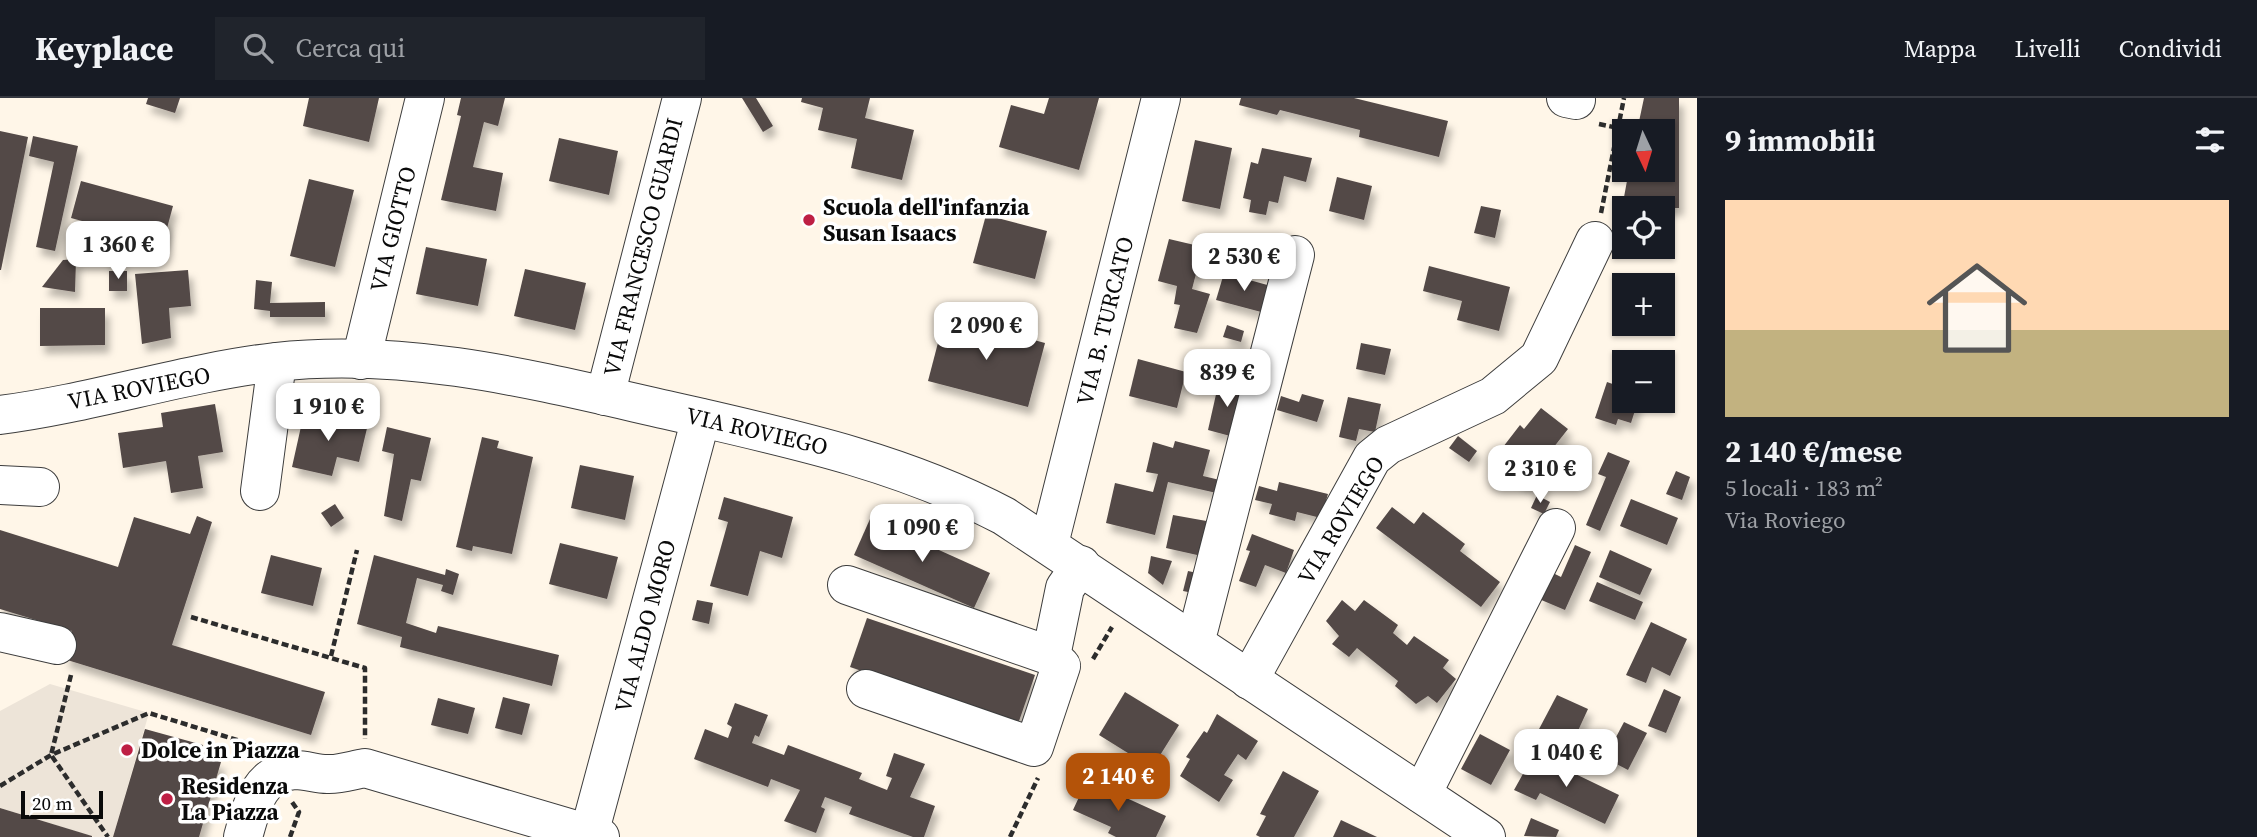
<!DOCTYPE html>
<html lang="it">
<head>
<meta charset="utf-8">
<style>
	:root { --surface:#171b24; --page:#20242c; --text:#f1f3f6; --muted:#9ea1a6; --line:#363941; --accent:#b45309 }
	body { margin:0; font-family:"Source Serif 4",serif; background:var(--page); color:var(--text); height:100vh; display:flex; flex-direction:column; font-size:26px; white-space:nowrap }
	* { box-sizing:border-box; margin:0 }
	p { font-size:23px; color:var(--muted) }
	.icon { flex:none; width:38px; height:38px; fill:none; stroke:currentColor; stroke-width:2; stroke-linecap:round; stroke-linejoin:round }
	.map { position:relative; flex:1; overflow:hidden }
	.details { display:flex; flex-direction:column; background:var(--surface); width:560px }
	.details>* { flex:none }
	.needle { width:46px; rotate:176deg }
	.controls { position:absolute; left:1612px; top:21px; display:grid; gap:14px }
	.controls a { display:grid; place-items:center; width:63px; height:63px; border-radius:0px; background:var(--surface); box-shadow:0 2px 5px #0004; font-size:35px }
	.scale { position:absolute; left:21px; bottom:18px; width:82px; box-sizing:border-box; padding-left:7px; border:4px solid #0a0a0a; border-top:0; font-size:19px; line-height:24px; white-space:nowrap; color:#0a0a0a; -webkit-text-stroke:5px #fff; paint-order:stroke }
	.price { position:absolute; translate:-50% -60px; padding:0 16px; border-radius:14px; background:#fff; color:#222; font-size:23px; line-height:46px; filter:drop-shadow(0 2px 4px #0008) }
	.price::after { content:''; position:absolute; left:50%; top:42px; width:21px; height:16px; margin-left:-10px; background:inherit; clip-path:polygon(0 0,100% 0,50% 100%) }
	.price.current { background:var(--accent); color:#fff }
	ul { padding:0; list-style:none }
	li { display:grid; align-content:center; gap:14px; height:371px; padding:0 28px }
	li+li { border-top:2px solid var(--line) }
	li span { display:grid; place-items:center; height:217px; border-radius:0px; color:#555 }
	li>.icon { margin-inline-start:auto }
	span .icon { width:126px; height:126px; fill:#fffc; stroke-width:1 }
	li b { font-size:30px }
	h2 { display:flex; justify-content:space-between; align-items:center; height:84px; padding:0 28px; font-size:30px }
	header { display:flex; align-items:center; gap:42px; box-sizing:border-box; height:98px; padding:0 35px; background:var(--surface); border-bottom:2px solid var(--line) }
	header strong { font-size:33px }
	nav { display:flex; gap:38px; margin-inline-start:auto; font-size:24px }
	.search { width:490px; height:63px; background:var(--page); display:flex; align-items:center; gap:18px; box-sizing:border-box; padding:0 24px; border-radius:0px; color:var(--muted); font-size:26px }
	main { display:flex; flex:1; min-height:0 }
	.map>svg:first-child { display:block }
	.plaza { fill:#ede4d8 }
	.building { fill:#534947; filter:url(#shadow) }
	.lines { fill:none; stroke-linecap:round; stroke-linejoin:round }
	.minor-casing { stroke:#3d3d3d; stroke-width:40 }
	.path { stroke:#2c2c2c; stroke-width:4.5; stroke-dasharray:7 3.5; stroke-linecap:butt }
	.minor { stroke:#fff; stroke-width:38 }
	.poi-dot { fill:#be1f44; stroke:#fff; stroke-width:2.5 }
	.labels { text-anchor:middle; stroke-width:7; stroke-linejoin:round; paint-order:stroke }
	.poi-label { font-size:23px; font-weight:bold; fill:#0a0a0a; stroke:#fff; text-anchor:start }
	.street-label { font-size:23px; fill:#0a0a0a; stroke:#fff }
</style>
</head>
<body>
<header>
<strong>Keyplace</strong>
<div class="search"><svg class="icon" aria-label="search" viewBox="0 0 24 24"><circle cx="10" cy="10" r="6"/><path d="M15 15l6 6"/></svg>Cerca qui</div>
<nav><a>Mappa</a><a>Livelli</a><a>Condividi</a></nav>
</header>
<main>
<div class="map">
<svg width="1697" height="739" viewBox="0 0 1697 739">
	<defs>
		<filter id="shadow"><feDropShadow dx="4.5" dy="8" stdDeviation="3.5" flood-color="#0004"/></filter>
	</defs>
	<rect width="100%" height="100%" fill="#fff6e8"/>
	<!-- plaza -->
	<polygon class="plaza" points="50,586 149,615 113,739 94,739 0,710 0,613"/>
	<!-- building -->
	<g class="building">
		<polygon points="148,0 180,0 175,15 146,6"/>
		<polygon points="309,0 379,0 369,44 303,28"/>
		<polygon points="461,0 505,0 498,28 484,24 473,69 503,75 496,113 441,102 461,18 457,17"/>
		<polygon points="742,0 756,0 773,28 763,34"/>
		<polygon points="802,0 870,0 865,20 914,32 902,82 851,70 857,41 818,32 823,10 801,4"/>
		<polygon points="1049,0 1099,0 1079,72 999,49 1011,7 1044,16"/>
		<polygon points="1241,0 1354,0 1448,23 1439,59 1359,39 1360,32 1280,12 1277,17 1239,7"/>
		<polygon points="1644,0 1679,0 1679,110 1622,110 1629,72 1662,72 1662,33 1637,33"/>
		<polygon points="0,33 28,39 1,172 0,172"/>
		<polygon points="33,38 78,48 55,153 36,149 54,64 29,58"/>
		<polygon points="559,40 618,53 609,97 549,83"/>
		<polygon points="1195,42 1232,50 1220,111 1182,103"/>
		<polygon points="1262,50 1312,60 1306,84 1284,78 1278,105 1269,103 1266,117 1249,114 1251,102 1243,100 1251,64 1258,66"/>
		<polygon points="1337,79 1372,88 1364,122 1329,113"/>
		<polygon points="309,81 354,92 335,169 290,158"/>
		<polygon points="81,83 173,108 163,145 71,120"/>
		<polygon points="1481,108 1501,112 1495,140 1474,135"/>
		<polygon points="986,117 1047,133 1035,181 973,165"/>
		<polygon points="1229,137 1242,139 1239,165 1224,162"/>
		<polygon points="1169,141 1203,149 1192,191 1210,196 1197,235 1174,230 1180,207 1174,206 1177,188 1158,183"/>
		<polygon points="426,149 487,161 478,208 416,196"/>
		<polygon points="76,161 75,194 42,189 63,162"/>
		<polygon points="1429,168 1510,189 1499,233 1457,222 1462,203 1423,193"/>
		<polygon points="525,171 586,185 575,232 514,218"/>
		<polygon points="188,172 191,208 169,210 171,240 142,246 135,176"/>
		<rect x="109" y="173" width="18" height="20"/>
		<polygon points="1224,175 1271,188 1265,215 1216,202"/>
		<polygon points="256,182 272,184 270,205 325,204 325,219 270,219 270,213 254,211"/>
		<polygon points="40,210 105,210 105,247 40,248"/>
		<polygon points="945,218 1045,245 1028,309 928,283"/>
		<polygon points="1227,227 1244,233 1241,244 1223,239"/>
		<polygon points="1361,245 1391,251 1385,277 1356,271"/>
		<polygon points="1138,261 1186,274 1177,310 1129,298"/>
		<polygon points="1219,283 1247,289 1234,339 1208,332"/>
		<polygon points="1607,284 1624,290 1624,303 1638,303 1631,325 1618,321 1616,327 1595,320"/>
		<polygon points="1302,296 1324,302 1317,324 1277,312 1281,298 1299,304"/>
		<polygon points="1348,299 1381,306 1375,334 1359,331 1356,343 1339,339"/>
		<polygon points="215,306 223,354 198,358 203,390 171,395 166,363 123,370 118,335 163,329 161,315"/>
		<polygon points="1541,310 1568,331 1524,387 1493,362 1520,327 1524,331"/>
		<polygon points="304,315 368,326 359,364 337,359 332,378 292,369"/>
		<polygon points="387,329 431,340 421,383 411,381 402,423 384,418 394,356 382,353"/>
		<polygon points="1458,338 1477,353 1469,364 1449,350"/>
		<polygon points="482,339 499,343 497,350 533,359 512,456 473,448 472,453 456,449"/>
		<polygon points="1175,343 1210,352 1203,378 1224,383 1221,396 1168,384 1155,437 1106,425 1115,385 1153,394 1158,376 1146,374 1153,344 1173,350"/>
		<polygon points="1608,354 1630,363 1600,433 1586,427 1606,379 1598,376"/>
		<polygon points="580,367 634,378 625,422 571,410"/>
		<polygon points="1676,373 1690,379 1682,402 1666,396"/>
		<polygon points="1279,384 1328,396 1321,420 1297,414 1295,423 1269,416 1272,406 1255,402 1259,388 1277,393"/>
		<polygon points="1537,397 1550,404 1544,416 1531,410"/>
		<polygon points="724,399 793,419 782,460 760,453 748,498 710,488 728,424 718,421"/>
		<polygon points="1631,401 1678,420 1667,447 1620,428"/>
		<polygon points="335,406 344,420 331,429 321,415"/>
		<polygon points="1392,409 1414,426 1423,414 1465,446 1460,453 1500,484 1481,509 1376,430"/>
		<polygon points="1173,417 1212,424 1206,459 1166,450"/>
		<polygon points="197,418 212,424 172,547 325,594 311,637 64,561 72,533 0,511 0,432 118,469 134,419 190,436"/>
		<polygon points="870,421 990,475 974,510 854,457"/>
		<polygon points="1252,436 1294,452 1286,475 1265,467 1256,489 1239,483 1250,453 1246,452"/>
		<polygon points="560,445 618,459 607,501 549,486"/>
		<polygon points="1575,447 1591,454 1565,512 1539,501 1551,474 1561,479"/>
		<polygon points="1610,452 1652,471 1640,497 1599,479"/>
		<polygon points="271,457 322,470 313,508 261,495"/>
		<polygon points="374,457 445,477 446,471 459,476 453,497 441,493 443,487 417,480 406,525 436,535 438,528 559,557 552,588 400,549 402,539 357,526"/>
		<polygon points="1151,458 1172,463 1163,487 1148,475"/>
		<polygon points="1188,473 1202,476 1198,496 1183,493"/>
		<polygon points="1597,484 1643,504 1635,522 1589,503"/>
		<polygon points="697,502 713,505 709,526 692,522"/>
		<polygon points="1342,502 1355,513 1364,502 1398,527 1393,535 1407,547 1414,538 1449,562 1443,570 1456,581 1437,605 1428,598 1416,606 1395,588 1398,583 1357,550 1349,559 1332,546 1339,538 1326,523"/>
		<polygon points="867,520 1035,577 1018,626 850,569"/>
		<polygon points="1651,524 1687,541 1670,578 1652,569 1646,585 1626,577"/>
		<polygon points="1664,591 1681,599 1666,635 1648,628"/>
		<polygon points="1125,594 1179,627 1152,670 1099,637"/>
		<polygon points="1557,597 1588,611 1571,648 1538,633"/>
		<polygon points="503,599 530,606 522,637 495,630"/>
		<polygon points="438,600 475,610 468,636 431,627"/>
		<polygon points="735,605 768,617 759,639 755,637 752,645 784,657 788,647 862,675 859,681 887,692 892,680 886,678 894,655 925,666 910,699 935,708 924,739 913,739 849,716 852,709 825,699 821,709 825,711 816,735 784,723 800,692 771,681 768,689 694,661 705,631 728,640 732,629 727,626"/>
		<polygon points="1217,616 1258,643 1246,662 1238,656 1224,677 1233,682 1219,704 1180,678 1190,661 1186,659 1204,633 1207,635"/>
		<polygon points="1624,624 1647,635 1628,672 1605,660"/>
		<polygon points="145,631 203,647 200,658 221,664 199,739 113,739"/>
		<polygon points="1480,636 1510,652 1491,687 1461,671"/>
		<polygon points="1534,656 1619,697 1605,726 1540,695 1536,702 1514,692"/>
		<polygon points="1283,673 1319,693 1294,739 1260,739 1256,737 1266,718 1260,716"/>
		<polygon points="1087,682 1166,718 1156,739 1116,739 1108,735 1111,729 1073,712"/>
		<polygon points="0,710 92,738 92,739 0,739"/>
		<polygon points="1531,720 1559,732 1556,739 1524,738"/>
		<polygon points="1341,722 1377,739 1333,739"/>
	</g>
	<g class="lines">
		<defs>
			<g id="minor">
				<polyline points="1566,0 1576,2"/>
				<polyline points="361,262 425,0"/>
				<polyline points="605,298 682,0"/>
				<path d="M 0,317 C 93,305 183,275 275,264 C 409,249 539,283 667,312 C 784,339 897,362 1004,418 L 1486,739"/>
				<polyline points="0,387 40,389"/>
				<polyline points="260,393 277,264"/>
				<polyline points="1049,446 1161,0"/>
				<polyline points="847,487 1051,558"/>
				<polyline points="0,534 57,547"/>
				<polyline points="1192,542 1199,530 1295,157"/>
				<polyline points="1249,582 1372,360 1388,347 1493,298 1539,260 1595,143"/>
				<polyline points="866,591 1034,649 1061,568 1051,558 1065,490 1081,467"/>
				<polyline points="1422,696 1556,430"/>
				<path d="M 243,739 C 251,711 258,674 295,672 C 306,672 317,676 327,676 C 339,677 353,672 365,670 L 589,736"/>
				<polyline points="600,739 589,736 701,320"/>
			</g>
		</defs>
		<!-- minor casing -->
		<use href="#minor" class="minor-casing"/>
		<!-- path -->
		<g class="path">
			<polyline points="1599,26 1618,30"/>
			<polyline points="1601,115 1624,0"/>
			<polyline points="191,519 365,570 365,641"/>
			<polyline points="331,558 357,452"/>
			<polyline points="1093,561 1112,529"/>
			<polyline points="71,577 51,657 108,739"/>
			<polyline points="0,688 51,657 149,615 260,649"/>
			<polyline points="290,739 299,714 292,704"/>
			<polyline points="1010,739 1038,680"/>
		</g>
		<!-- minor -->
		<use href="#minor" class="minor"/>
	</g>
	<!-- markers -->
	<g class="poi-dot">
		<circle cx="809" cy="122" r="7"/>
		<circle cx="127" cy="652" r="7"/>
		<circle cx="167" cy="701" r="7"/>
	</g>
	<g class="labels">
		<!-- poi labels -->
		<g class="poi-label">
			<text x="823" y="117">Scuola dell'infanzia<tspan x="823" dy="26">Susan Isaacs</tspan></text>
			<text x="141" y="660">Dolce in Piazza</text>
			<text x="181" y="696">Residenza<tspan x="181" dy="26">La Piazza</tspan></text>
		</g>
		<!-- street labels -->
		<g class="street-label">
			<text transform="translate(393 131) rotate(-76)" y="8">VIA GIOTTO</text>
			<text transform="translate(643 149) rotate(-76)" y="8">VIA FRANCESCO GUARDI</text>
			<text transform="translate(1105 223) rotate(-76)" y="8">VIA B. TURCATO</text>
			<text transform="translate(139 290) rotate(-11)" y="8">VIA ROVIEGO</text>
			<text transform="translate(757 333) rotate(13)" y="8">VIA ROVIEGO</text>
			<text transform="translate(1341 422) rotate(-59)" y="8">VIA ROVIEGO</text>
			<text transform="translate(645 528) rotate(-75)" y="8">VIA ALDO MORO</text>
		</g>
	</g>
</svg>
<div class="controls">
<a><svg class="needle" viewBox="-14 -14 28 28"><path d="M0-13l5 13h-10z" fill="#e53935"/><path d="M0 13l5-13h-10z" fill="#9ea1a6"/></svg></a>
<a><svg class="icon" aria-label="locate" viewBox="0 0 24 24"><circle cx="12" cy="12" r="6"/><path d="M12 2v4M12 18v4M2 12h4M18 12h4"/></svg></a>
<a>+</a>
<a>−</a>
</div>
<div class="scale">20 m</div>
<b class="price" style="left:118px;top:183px">1 360 €</b>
<b class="price" style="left:1244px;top:195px">2 530 €</b>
<b class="price" style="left:986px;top:264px">2 090 €</b>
<b class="price" style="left:1227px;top:311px">839 €</b>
<b class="price" style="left:328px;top:345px">1 910 €</b>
<b class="price" style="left:1540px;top:407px">2 310 €</b>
<b class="price" style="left:922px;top:466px">1 090 €</b>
<b class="price" style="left:1566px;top:691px">1 040 €</b>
<b class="price current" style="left:1118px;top:715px">2 140 €</b>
</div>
<section class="details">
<h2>9 immobili<svg class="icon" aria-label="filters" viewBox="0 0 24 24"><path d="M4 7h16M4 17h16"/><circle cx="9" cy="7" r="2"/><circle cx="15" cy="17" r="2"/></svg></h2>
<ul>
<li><span style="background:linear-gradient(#ffd9b3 60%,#c2b280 0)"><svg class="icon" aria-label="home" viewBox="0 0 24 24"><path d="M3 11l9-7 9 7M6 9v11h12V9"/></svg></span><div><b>2 140 €/mese</b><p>5 locali · 183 m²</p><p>Via Roviego</p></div></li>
</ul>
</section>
</main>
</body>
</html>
